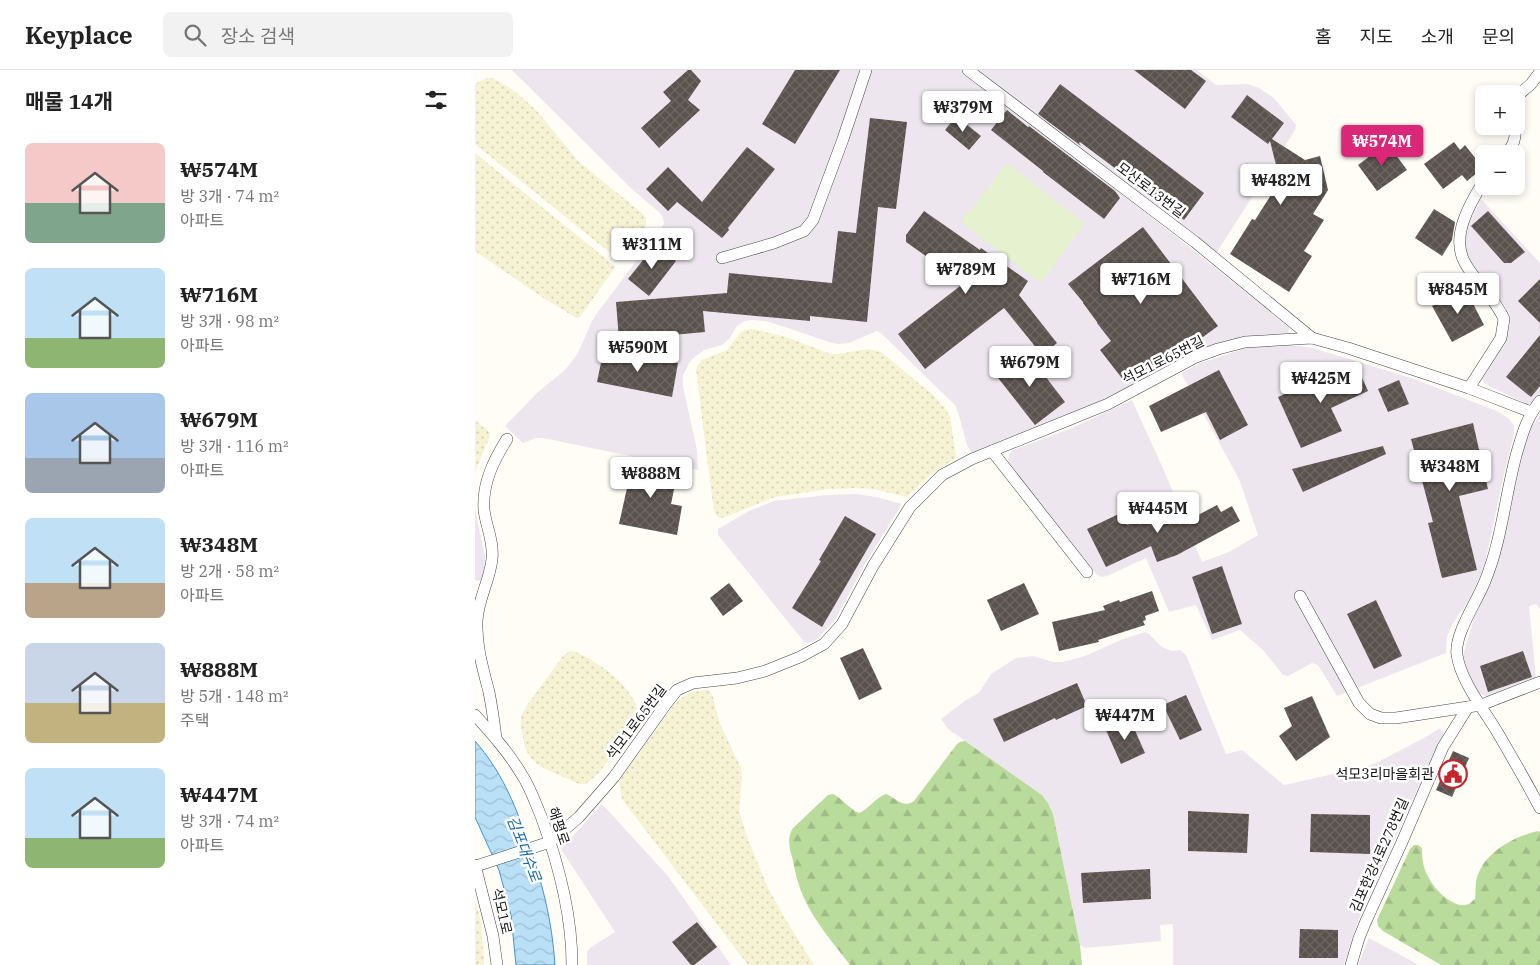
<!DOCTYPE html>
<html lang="ko">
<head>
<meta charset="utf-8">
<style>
	:root { --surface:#fff; --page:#f2f2f2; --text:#222; --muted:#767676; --line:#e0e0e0; --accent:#db2777 }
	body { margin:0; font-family:"IBM Plex Serif","Noto Sans KR",serif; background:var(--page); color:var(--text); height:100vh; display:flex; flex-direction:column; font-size:19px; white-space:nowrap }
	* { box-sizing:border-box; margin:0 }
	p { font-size:16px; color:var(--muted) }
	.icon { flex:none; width:28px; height:28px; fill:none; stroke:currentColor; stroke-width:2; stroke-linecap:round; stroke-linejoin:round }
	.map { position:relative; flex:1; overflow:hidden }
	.sheet { display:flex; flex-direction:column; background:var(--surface); width:475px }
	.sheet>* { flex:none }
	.controls { position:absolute; left:1000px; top:15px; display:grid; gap:10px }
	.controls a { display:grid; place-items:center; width:50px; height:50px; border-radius:8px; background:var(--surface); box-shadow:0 2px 8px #0003; font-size:25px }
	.price { position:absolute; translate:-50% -42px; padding:0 11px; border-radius:5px; background:#fff; color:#222; font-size:16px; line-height:32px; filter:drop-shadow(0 1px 2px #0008) }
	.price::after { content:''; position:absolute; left:50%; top:30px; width:15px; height:11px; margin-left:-8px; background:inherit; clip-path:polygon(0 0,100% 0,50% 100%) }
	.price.on { background:var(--accent); color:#fff }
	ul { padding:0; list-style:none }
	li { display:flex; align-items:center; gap:15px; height:125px; padding:0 25px }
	li span { display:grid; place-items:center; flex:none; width:140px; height:100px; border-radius:8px; color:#555 }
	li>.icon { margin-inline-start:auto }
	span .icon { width:60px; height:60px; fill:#fffc; stroke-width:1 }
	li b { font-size:21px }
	h2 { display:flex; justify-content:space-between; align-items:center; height:60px; padding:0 25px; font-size:21px }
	header { display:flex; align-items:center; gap:30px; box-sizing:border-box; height:70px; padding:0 25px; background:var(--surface); border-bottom:1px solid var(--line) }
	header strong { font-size:24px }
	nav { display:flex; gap:28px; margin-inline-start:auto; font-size:18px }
	.search { width:350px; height:45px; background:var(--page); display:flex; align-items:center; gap:12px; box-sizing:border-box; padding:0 18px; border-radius:8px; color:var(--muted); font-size:19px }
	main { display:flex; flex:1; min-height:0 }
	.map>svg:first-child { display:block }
	.industrial { fill:#eee6ef }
	.farmland { fill:url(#farmland-dots) }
	.forest { fill:url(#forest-firs) }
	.pitch { fill:#e6f2cf }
	.water { fill:url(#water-waves); stroke:#3f96cf }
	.building { fill:url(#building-cross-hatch) }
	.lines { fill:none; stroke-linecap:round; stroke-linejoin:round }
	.service-casing { stroke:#444; stroke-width:12 }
	.service { stroke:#fff; stroke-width:11 }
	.labels { text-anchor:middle; stroke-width:5; stroke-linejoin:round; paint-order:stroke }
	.street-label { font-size:14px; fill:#111; stroke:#fff }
	.poi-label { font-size:14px; fill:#111; stroke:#fff; text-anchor:end }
	.water-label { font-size:15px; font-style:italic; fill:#1768a6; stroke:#fff }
</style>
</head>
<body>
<header>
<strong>Keyplace</strong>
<div class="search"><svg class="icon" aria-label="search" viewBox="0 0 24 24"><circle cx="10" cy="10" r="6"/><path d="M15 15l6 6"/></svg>장소 검색</div>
<nav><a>홈</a><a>지도</a><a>소개</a><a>문의</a></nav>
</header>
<main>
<section class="sheet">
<h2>매물 14개<svg class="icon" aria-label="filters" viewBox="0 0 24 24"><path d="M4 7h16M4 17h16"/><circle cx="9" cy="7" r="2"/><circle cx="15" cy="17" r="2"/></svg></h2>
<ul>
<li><span style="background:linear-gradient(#f6c9c9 60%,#7fa58c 0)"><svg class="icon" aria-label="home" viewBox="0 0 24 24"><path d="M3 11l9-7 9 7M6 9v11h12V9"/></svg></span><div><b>₩574M</b><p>방 3개 · 74 m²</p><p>아파트</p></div></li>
<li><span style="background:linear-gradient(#bfe0f5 70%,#8fb573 0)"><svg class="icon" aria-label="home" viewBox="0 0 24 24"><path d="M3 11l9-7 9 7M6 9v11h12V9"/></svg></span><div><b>₩716M</b><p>방 3개 · 98 m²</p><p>아파트</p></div></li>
<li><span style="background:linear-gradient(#a9c7e8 65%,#9aa5b1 0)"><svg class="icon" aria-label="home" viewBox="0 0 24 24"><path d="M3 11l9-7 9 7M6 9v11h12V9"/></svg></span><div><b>₩679M</b><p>방 3개 · 116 m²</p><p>아파트</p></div></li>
<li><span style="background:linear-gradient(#bfe0f5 65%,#b9a48a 0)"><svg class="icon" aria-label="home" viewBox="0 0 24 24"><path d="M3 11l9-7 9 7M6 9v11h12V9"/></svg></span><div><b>₩348M</b><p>방 2개 · 58 m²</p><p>아파트</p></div></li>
<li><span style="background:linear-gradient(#c9d6e8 60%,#c2b280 0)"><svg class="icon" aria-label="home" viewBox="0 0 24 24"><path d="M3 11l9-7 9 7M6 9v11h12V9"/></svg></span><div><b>₩888M</b><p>방 5개 · 148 m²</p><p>주택</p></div></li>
<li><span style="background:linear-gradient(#bfe0f5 70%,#8fb573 0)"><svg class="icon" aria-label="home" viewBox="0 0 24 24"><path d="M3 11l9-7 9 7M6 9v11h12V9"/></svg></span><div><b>₩447M</b><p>방 3개 · 74 m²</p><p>아파트</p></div></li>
</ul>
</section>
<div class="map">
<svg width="1065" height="895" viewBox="0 0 1065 895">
	<defs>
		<pattern id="farmland-dots" width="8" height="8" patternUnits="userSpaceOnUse" patternTransform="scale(1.25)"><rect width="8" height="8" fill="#f6f3d4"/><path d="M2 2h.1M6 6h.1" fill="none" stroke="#d2cfb5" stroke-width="1.8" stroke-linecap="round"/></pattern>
		<pattern id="forest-firs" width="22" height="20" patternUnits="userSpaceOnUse" patternTransform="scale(1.25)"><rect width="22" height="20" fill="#b9dc9c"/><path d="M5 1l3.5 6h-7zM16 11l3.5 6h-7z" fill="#9ebc85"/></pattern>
		<pattern id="water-waves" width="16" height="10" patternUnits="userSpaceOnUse" patternTransform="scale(1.25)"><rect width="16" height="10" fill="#b9e0f7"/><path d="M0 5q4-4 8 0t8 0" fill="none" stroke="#9ebfd3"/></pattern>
		<pattern id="building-cross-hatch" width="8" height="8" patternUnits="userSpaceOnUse" patternTransform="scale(1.25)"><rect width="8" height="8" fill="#5a524d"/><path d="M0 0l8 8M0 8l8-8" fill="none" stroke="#6d6662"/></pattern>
	</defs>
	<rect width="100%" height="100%" fill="#fffdf5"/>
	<!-- industrial -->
	<g class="industrial">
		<polygon points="37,0 486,0 717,179 810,254 814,258 813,263 728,279 702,290 637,326 608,340 498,383 495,381 492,375 483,342 480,335 407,264 402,261 374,273 363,274 354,272 310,257 290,251 277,250 269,251 262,256 254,269 247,275 229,280 216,290 208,305 208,317 222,380 223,400 68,368 61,368 48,373 30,356 62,323 91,299 103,283 117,251 123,242 189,154 188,148 185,143 158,120"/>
		<polygon points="503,0 722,0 741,15 773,14 784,18 799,28 821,55 820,60 742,182"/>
		<polygon points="1006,129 1065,193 1065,324 1057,333 1052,334 1014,316 1009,313 1007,309 1031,271 1035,254 1034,246 1030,236 992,187 990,176 992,157"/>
		<polygon points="810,274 838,278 939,309 1022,341 1033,348 1039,355 1039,364 1029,404 1009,498 993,531 977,555 972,567 971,583 862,626 843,595 837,593 813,606 808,605 788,580 765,560 737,570 721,535 694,542 671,488 632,506 627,507 622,505 535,396 533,390 534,385 538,380 597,358 657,330 690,403 727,492 754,482 783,465 764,409 706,303 726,293 771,278"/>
		<polygon points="1065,344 1065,539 1061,534 1054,536 1061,608 1012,627 1004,623 997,613 988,590 989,582 1000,545 1012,521 1023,490 1051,370 1056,357"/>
		<polygon points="382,424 401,427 427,434 391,492 360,550 344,567 337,572 330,573 243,465 243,459 274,441 299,431 352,425"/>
		<polygon points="0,439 10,487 9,501 6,510 3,511 0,510"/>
		<polygon points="670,562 674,564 687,577 697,581 705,580 711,585 751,684 767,680 809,715 890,697 901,693 949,668 965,658 971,665 943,718 886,844 879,862 869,895 698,895 698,854 685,855 686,871 610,878 605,875 578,744 573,733 567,725 557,718 473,659 466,649 491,630 504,623 516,604 541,588 558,586 578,592 587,592 610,586 648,569"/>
		<polygon points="127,734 192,805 256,895 112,895 112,882 115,878 140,862 86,779"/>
		<polygon points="894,868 944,895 883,895"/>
	</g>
	<!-- farmland -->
	<g class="farmland">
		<polygon points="12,8 17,8 27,13 42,23 61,40 103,91 168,144 171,148 171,157 147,188 140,186 124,174 0,74 0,14"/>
		<polygon points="0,83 140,196 139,199 104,248 101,248 67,227 0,181"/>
		<polygon points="277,259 311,267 356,284 363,284 393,279 406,282 458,325 470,338 475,346 481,386 479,389 453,407 433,426 428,426 398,419 380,418 354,419 300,427 250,447 246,448 243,447 240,444 238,434 221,300 223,295 227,290 252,280 266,262 270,260"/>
		<polygon points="0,350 14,362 15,366 0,402"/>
		<polygon points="95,581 101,582 115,589 134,602 149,616 161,633 164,644 162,651 124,703 111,714 104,714 79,703 63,695 55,687 50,678 46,656 46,646 52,635 88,586"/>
		<polygon points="228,620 234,620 237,624 245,654 266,698 267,707 264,741 274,772 294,820 311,850 339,895 273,895 147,729 144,714 146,708 199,635 208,627 216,622"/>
		<polygon points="0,832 6,851 9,895 0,895"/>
	</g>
	<!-- forest -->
	<g class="forest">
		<path d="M 490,671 L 557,718 L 567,725 L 573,733 L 578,744 L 605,875 L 607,895 L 375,895 C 359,874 340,852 329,828 C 324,817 320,803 318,791 C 315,779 311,769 318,758 L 353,725 L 358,724 C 368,729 374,739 384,743 C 394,739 400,728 411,724 C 421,728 428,739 439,731 L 482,674 L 485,672 Z"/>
		<path d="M 1063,761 L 1065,762 L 1065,895 L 966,895 L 908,861 L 903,856 L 902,850 L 935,779 L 939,775 L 943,775 L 947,778 C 947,789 948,799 954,808 C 960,820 979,840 994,834 C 996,833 998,830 1000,829 C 1001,823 1000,818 1001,812 C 1006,784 1037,767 1063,761 Z"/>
	</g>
	<!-- pitch -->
	<polygon class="pitch" points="532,93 610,154 565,213 486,152"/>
	<!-- water -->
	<path class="water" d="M 0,671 C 26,701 39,732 52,769 C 67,811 77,850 80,895 L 41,895 L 36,845 L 24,800 L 0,747 Z"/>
	<!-- building -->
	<g class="building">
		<polygon points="213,0 216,0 226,11 213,30 225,40 184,78 166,58 196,31 188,22"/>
		<polygon points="320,0 365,0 320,74 287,54"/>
		<polygon points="659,0 716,0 731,11 710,39"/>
		<polygon points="585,14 729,123 709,150 605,72 604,73 606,76 563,44"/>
		<polygon points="772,25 809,53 797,69 830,90 845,86 853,120 838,144 849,150 829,181 837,186 814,222 755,184 777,149 780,150 805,111 795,71 793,74 756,47"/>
		<polygon points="532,40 553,57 554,56 640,121 645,128 629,149 568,102 568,101 516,60"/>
		<polygon points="481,46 506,66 494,80 470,60"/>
		<polygon points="395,48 432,52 421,139 403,137 392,252 335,246 335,251 228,241 230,262 144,270 141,232 252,223 254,203 357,213 363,161 381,163"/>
		<polygon points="979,72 985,80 990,75 1008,98 992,111 987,105 968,119 949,94"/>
		<polygon points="912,73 932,100 902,121 883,95"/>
		<polygon points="272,77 300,99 253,158 254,160 247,168 202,132 193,141 171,119 193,97 227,132"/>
		<polygon points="959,139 980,152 977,170 967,186 940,168"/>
		<polygon points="449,141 505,180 506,178 553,211 544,225 582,273 567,285 529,238 450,299 423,264 489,213 431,172 431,165"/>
		<polygon points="1013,141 1050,182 1036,193 1029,193 996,156"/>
		<polygon points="668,157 743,256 717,275 712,268 656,311 649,311 625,280 636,271 622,253 622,252 608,233 608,232 593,214"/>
		<polygon points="180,175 201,191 174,226 153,209"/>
		<polygon points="1065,209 1065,253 1043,231"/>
		<polygon points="990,218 1009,255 977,272 957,236"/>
		<polygon points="1065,265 1065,316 1056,327 1031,307"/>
		<polygon points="129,278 203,293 197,327 122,312"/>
		<polygon points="550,280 590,332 560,355 520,304"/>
		<polygon points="880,292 893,321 856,338 867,361 826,378 803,327"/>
		<polygon points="744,300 773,355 745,370 731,342 686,362 674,336"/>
		<polygon points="924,310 934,334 913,342 903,319"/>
		<polygon points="998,353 1013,419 984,426 1002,500 967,508 953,453 958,452 936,369"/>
		<polygon points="908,376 911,384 828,422 817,399"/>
		<polygon points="158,391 203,400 196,434 207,436 202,465 144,454"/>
		<polygon points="742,435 746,442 757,436 765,451 702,485 682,492 676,476 631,497 612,459 646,443 652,455 702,437 708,453"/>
		<polygon points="370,446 401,464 347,557 317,538 346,491 344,490"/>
		<polygon points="747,496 767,554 737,564 717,507"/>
		<polygon points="254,513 268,531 248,546 235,528"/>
		<polygon points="549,513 564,544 526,561 512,530"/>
		<polygon points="677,521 684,541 670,546 671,550 668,551 670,555 623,570 624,572 584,581 577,552 630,540 628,536 644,530 645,532"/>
		<polygon points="901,530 927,586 899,599 872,544"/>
		<polygon points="388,578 407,619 384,630 365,588"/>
		<polygon points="1048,581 1057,607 1013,622 1005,596"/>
		<polygon points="602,613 612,636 581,650 580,648 529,672 518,649"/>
		<polygon points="711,625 727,660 705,670 688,635"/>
		<polygon points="837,626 855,667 821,691 804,666 817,656 809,638"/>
		<polygon points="654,647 670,683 646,694 630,658"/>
		<polygon points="978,681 994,688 977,727 961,720"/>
		<polygon points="713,741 774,744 772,783 713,781"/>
		<polygon points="836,744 895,745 895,784 835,782"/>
		<polygon points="675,799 676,829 608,833 606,803"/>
		<polygon points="222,852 242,877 219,895 216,895 197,872"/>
		<polygon points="825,859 863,860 863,888 824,888"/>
	</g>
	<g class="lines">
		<defs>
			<g id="service">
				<polyline points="493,0 720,172 837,268"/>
				<polyline points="1041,27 1056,14 1065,2"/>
				<path d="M 1031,84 C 1039,75 1041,68 1040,56"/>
				<polyline points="247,188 299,173 329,161 338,150 368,69 391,0"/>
				<path d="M 994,318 L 1026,268 L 1029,249 C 1020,228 1001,213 990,193 C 975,167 995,133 1009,111"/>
				<path d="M 1065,331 C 1052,347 1048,362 1042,382 C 1030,425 1027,470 1010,511 C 1002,532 979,564 982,585 C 986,612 1010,641 1024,665 C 1038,689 1052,713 1065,738"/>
				<polyline points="517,381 612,502"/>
				<polyline points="825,526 884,633 895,644 906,648 921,648 1006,635 1065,612"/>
				<path d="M 0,645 C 17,664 34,683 47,705 C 55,717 60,732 66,746 C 83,792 97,846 97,895"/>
				<path d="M 21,668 C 19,652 17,637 14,622 C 8,599 1,576 2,551 C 3,529 15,510 17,489 C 19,472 11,456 9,440 C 7,413 19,390 32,369"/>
				<polyline points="0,795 18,866 22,895"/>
				<polyline points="1,796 75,772 104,747 139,707 191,634 202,620 218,613 262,608 290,601 325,587 349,574 367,554 398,496 435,437 467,405 497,389 633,334 721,287 743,279 770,272 837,268 873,278 994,318 1056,342"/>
				<polyline points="876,895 884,868 891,851 927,772 968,677 993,637"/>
			</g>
		</defs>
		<!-- service casing -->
		<use href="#service" class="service-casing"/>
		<!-- service -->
		<use href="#service" class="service"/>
	</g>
	<!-- icons -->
	<defs>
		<symbol id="civic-ring" viewBox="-11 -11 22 22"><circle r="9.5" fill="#fff" stroke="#c4262e" stroke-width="1.5"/><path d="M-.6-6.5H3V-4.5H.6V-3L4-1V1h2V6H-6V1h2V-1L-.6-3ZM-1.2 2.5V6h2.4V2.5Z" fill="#c4262e"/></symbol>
	</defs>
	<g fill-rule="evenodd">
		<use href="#civic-ring" x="962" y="688" width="32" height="32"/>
	</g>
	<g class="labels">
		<!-- street labels -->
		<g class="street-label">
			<text transform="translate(676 120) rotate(37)" y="5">모산로13번길</text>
			<text transform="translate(688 290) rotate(-27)" y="5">석모1로65번길</text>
			<text transform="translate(161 652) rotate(-53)" y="5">석모1로65번길</text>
			<text transform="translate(84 756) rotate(71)" y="5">해평로</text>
			<text transform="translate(904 785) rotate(-66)" y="5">김포한강4로278번길</text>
			<text transform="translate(27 841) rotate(77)" y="5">석모1로</text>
		</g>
		<!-- poi labels -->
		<g class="poi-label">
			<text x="959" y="709">석모3리마을회관</text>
		</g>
		<!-- water labels -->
		<g class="water-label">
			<text transform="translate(49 779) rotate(69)" y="5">김포대수로</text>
		</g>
	</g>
</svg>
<div class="controls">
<a>+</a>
<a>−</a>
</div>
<b class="price" style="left:488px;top:63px">₩379M</b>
<b class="price on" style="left:907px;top:97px">₩574M</b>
<b class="price" style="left:806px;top:136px">₩482M</b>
<b class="price" style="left:177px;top:200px">₩311M</b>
<b class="price" style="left:491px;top:225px">₩789M</b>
<b class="price" style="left:666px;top:235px">₩716M</b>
<b class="price" style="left:983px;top:245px">₩845M</b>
<b class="price" style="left:163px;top:303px">₩590M</b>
<b class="price" style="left:555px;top:318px">₩679M</b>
<b class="price" style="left:846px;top:334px">₩425M</b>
<b class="price" style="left:975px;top:422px">₩348M</b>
<b class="price" style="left:176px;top:429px">₩888M</b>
<b class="price" style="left:683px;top:464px">₩445M</b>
<b class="price" style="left:650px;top:671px">₩447M</b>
</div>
</main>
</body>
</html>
